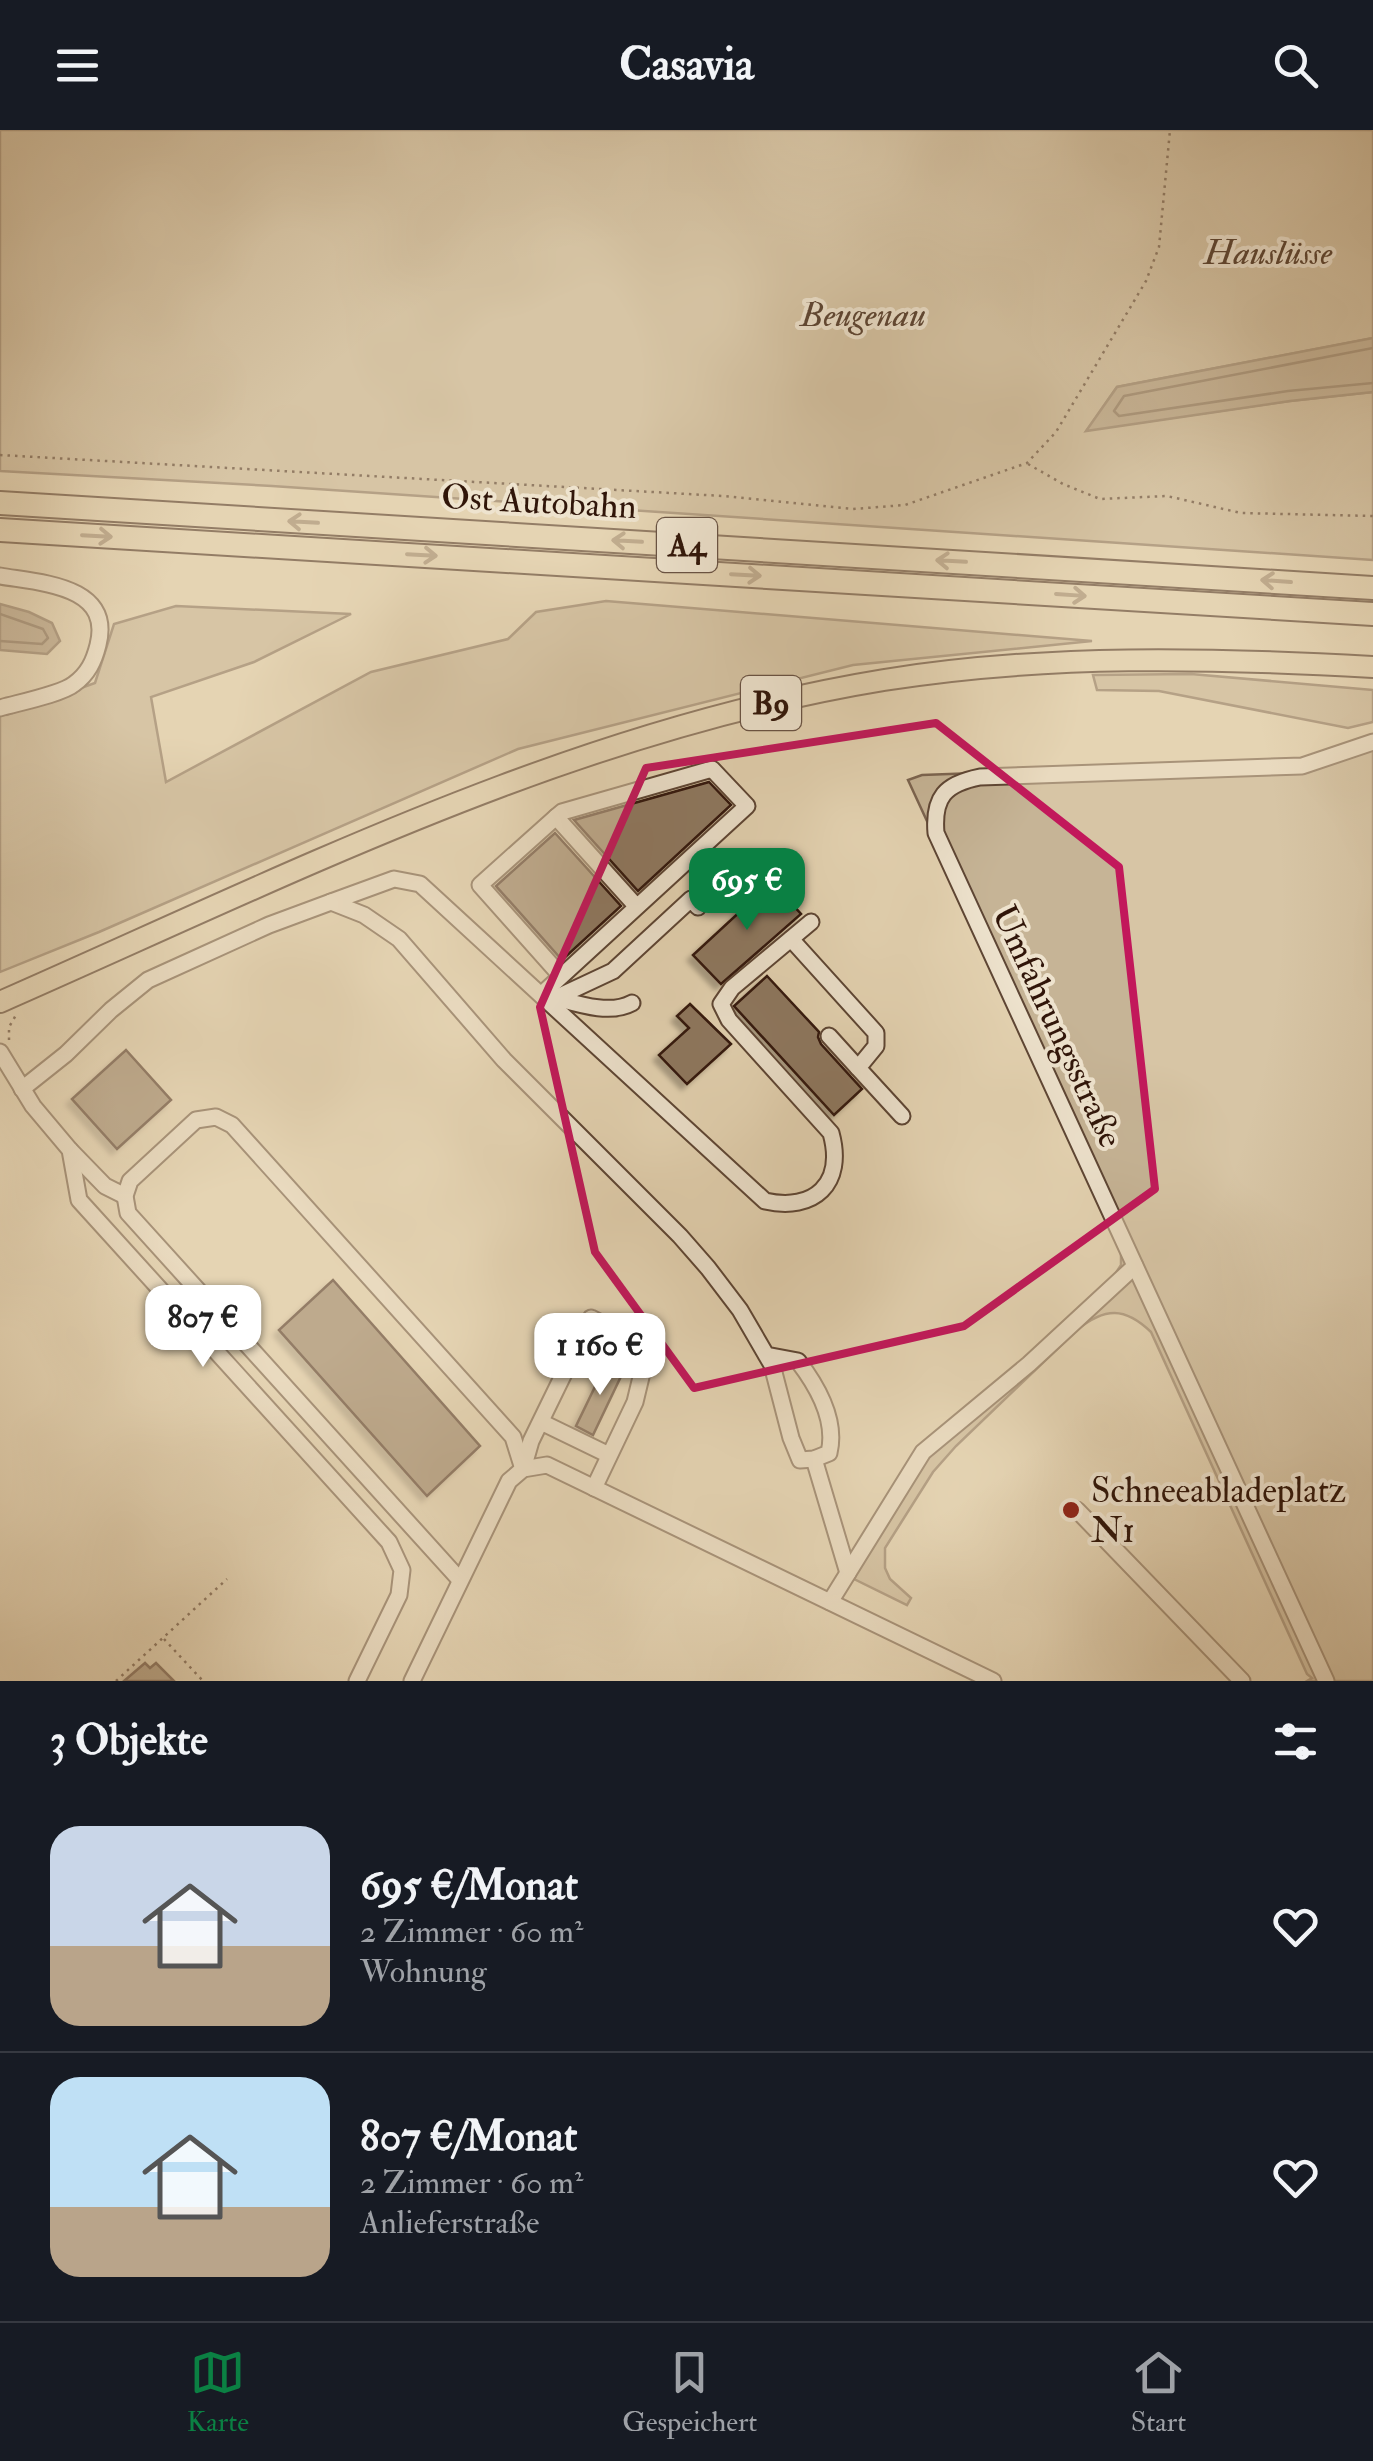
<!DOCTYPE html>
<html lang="de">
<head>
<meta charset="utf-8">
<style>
	:root { --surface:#171b24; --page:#242831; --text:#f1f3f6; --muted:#9ea1a6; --line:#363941; --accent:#0b8043 }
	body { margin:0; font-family:"IM FELL Double Pica",serif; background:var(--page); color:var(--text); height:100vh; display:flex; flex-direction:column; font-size:38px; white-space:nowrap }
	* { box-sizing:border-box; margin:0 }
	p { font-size:32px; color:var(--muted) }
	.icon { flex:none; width:55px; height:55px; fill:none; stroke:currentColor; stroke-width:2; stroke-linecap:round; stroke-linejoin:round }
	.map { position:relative; height:1551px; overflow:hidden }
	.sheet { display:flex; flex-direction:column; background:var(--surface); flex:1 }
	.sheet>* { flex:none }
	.price { position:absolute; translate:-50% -85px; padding:0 22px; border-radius:20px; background:#fff; color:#222; font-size:32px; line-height:65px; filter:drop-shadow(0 2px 5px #0008) }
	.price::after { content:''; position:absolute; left:50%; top:60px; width:30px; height:22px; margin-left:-15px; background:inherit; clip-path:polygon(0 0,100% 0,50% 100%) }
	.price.on { background:var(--accent); color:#fff }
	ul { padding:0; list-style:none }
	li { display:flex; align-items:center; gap:30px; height:250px; padding:0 50px }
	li+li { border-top:2px solid var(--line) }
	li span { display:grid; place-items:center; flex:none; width:280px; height:200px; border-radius:30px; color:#555 }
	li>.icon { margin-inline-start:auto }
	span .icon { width:120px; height:120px; fill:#fffc; stroke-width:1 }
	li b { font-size:42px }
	h2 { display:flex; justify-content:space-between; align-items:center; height:120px; padding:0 50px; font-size:42px }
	header { display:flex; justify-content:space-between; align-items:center; height:130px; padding:0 50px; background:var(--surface); font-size:45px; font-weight:700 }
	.dock { display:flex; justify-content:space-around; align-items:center; height:140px; border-top:2px solid var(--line); background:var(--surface); font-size:28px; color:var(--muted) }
	.dock a { display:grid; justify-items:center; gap:5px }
	.dock .on { color:var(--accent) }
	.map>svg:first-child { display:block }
	.green { fill:#c6b496; stroke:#7b6450; stroke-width:2.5 }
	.water { fill:#a79379; stroke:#77614c; stroke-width:2.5 }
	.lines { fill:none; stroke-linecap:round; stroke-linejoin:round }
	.shore { stroke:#6c5441; stroke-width:2.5 }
	.building { fill:#8e7861; stroke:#301509; stroke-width:2.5; filter:url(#shadow) }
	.minor-casing { stroke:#5d4534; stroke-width:19 }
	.major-casing { stroke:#301509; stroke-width:24 }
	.highway-casing { stroke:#301509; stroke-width:26 }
	.path { stroke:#301509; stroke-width:2.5; stroke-dasharray:2.5 5; stroke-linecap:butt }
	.minor { stroke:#eee3ce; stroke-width:15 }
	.major { stroke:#e5d4b3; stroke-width:20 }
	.highway { stroke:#e5d4b3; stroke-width:22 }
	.oneway { stroke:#947e66 }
	.marked { fill:none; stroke:#c2185b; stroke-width:8; stroke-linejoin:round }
	.poi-dot { fill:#8f2418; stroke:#eee3ce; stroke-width:4 }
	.labels { text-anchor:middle; stroke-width:8; stroke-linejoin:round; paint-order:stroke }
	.shield { fill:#eee3ce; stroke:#695344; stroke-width:2.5 }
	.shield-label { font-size:32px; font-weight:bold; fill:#301509 }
	.park-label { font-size:35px; font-style:italic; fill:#5d4533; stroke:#eee3ce }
	.street-label { font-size:35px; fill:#301509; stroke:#eee3ce }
	.poi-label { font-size:35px; fill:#301509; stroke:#eee3ce; text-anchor:start }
</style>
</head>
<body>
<header><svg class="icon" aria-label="menu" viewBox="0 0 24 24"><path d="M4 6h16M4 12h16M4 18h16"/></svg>Casavia<svg class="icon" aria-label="search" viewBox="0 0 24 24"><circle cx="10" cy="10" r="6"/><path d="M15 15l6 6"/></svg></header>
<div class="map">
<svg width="1373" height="1551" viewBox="0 0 1373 1551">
	<defs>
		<filter id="shadow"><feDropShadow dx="-5.5" dy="5.5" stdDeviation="2.5" flood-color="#0004"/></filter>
	</defs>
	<rect width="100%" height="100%" fill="#e5d4b3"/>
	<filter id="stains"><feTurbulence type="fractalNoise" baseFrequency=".002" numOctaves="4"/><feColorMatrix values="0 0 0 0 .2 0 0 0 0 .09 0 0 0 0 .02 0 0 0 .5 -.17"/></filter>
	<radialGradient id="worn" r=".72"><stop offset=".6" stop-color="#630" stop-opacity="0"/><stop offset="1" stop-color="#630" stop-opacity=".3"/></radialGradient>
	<!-- green -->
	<g class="green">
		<polygon points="0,0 1373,0 1373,208 1117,257 1087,300 1290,271 1373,262 1373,430 272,356 0,341"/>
		<polygon points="606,471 1092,511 853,535 518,619 99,802 0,842 0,581 7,585 95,553 114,494 176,476 351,484 254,532 151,567 166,652 371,542 508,509 536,482"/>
		<polygon points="1191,544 1373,560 1373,592 1348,598 1159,561 1097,560 1093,545"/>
		<path d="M 1373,608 L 1373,1551 L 1307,1551 L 1312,1548 L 1307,1544 L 1151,1202 C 1125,1177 1105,1177 1077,1200 L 956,1316 L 933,1342 L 885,1418 L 885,1438 L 890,1449 L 911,1468 L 907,1475 L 852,1448 L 913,1347 L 939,1315 L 1089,1184 L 1121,1135 L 1121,1111 L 908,650 L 922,645 L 1302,631 Z"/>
	</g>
	<!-- water -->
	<g class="water">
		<polygon points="1373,208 1373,262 1290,271 1086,301 1117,257"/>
		<polygon points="0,474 29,482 52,493 60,511 47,524 0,520"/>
	</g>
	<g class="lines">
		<!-- shore -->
		<g class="shore">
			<polyline points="1373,218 1124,266 1114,281 1119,286 1288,261 1373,253"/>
			<polyline points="0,484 43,499 48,508 42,514 0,511"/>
		</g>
	</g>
	<!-- building -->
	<g class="building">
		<polygon points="709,652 731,675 638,761 574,690"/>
		<polygon points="555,703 621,776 562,830 496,756"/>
		<polygon points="772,752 801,784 721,854 693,825"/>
		<polygon points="767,846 819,902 818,907 821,914 862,959 834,985 734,876"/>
		<polygon points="690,874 731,914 687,954 659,925 689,898 677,886"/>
		<polygon points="126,920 171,970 117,1019 72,969"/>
		<polygon points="333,1150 480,1316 427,1366 279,1200"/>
		<polygon points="607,1232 624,1240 593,1305 576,1296"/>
		<polygon points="145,1533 150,1538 156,1533 174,1551 124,1551"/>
	</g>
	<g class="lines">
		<defs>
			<g id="minor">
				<path d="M 0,446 C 40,453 113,455 98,515 C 94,531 88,544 74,554 C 62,564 17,573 0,578"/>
				<polyline points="556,687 480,755 561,846"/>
				<path d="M 331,772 L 364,785 L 399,809 L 504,930 L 680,1106 L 708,1138 L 740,1180 L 772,1235 L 791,1308 L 800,1330 L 814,1329 L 829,1323 C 837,1290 818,1257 798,1231 L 766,1225"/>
				<polyline points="791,809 876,903 876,916 858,938 902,986"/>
				<polyline points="542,864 747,676 712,639 562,682 556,687 637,777"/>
				<path d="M 556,868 C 578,874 610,885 632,873"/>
				<polyline points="549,871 613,841 691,769 698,777"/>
				<polyline points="829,906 858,938"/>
				<polyline points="0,922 33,976 70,1020 79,1070 389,1412 402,1440 399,1465 357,1551"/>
				<path d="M 22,959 L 66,924 L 111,880 L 148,850 L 269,795 L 331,772 L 394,749 L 420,754 L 765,1071 C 814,1082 845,1054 831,1003 L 729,890 L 721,874 L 732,858 L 811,792"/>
				<polyline points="70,1020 105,1056 125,1066"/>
				<polyline points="541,1292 609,1325"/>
				<polyline points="814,1329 848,1443"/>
				<polyline points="523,1339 531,1311 591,1188 648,1218 635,1272 594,1358"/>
				<polyline points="1077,1380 1242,1551"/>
				<polyline points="460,1450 128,1083 125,1066 130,1051 196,990 216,987 232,995 513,1307 523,1339"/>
				<polyline points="830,1472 923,1322 1029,1234 1135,1136"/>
				<polyline points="412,1551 509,1351 523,1339 547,1335 993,1551"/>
				<path d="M 1326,1551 L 936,703 C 933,667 945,654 980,647 L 1302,636 L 1373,612"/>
			</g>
			<path id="major" d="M 0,872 C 287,746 571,601 884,550 C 1046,524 1210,528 1373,537"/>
			<g id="highway">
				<polyline points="0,373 1373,458"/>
				<polyline points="0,400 1373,484"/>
			</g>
		</defs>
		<!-- minor casing -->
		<use href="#minor" class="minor-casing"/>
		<!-- major casing -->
		<use href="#major" class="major-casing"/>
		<!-- highway casing -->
		<use href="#highway" class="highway-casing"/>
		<!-- path -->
		<g class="path">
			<polyline points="0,325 723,366 853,379 905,375 1027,333 1056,302 1146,151 1159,117 1170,0"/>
			<polyline points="1028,334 1063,354 1100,369 1167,366 1241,383 1373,386"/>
			<polyline points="9,910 9,897 16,885"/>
			<polyline points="164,1509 203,1551"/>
			<polyline points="116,1551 227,1449"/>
		</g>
		<!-- minor -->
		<use href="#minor" class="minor"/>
		<!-- major -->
		<use href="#major" class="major"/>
		<!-- highway -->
		<use href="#highway" class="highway"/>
	</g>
	<!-- one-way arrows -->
	<defs><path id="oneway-shaft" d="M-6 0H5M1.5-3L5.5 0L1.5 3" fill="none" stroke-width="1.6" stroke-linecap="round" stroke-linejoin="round" transform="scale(2.5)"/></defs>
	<g class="oneway">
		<use href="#oneway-shaft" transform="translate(303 392) rotate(-177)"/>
		<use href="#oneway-shaft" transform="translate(97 406) rotate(3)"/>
		<use href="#oneway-shaft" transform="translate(627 411) rotate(-177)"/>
		<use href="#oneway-shaft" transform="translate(422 425) rotate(3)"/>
		<use href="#oneway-shaft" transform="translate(951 431) rotate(-177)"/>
		<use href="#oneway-shaft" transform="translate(746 445) rotate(3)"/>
		<use href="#oneway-shaft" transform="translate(1276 451) rotate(-176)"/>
		<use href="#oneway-shaft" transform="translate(1071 465) rotate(4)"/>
	</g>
	<!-- marked area -->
	<path d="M0 0H1373V1551H0ZM 936,593 L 1119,737 L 1155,1059 L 964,1196 L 694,1258 L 595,1122 L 540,877 L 646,638 Z" fill="#e5d4b3" fill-opacity=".55" fill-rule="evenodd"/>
	<path class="marked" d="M 936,593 L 1119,737 L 1155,1059 L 964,1196 L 694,1258 L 595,1122 L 540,877 L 646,638 Z"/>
	<!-- markers -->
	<circle class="poi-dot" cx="1071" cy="1380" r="10"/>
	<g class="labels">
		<!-- shield labels -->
		<g class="shield">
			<rect x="657" y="388" width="60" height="54" rx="8"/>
			<rect x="741" y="546" width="60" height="54" rx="8"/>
		</g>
		<g class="shield-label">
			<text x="687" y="426">A4</text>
			<text x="771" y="584">B9</text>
		</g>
		<!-- park labels -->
		<g class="park-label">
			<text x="1268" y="134">Hauslüsse</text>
			<text x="863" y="196">Beugenau</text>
		</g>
		<!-- street labels -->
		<g class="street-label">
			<text transform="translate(539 371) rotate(3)" y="12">Ost Autobahn</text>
			<text transform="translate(1058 896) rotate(65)" y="12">Umfahrungsstraße</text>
		</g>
		<!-- poi labels -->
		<g class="poi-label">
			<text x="1091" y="1372">Schneeabladeplatz<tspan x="1091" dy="40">N1</tspan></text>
		</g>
	</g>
	<rect width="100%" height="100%" filter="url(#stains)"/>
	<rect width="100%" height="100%" fill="url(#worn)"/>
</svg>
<b class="price on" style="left:747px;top:803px">695 €</b>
<b class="price" style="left:203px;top:1240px">807 €</b>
<b class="price" style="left:600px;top:1268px">1 160 €</b>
</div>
<section class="sheet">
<h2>3 Objekte<svg class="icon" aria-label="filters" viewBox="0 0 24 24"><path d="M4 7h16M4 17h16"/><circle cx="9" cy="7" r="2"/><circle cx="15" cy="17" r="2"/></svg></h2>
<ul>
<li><span style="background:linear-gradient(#c9d6e8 60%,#b9a48a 0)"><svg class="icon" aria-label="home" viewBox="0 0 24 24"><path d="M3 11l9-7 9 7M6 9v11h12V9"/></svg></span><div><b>695 €/Monat</b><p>2 Zimmer · 60 m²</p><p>Wohnung</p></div><svg class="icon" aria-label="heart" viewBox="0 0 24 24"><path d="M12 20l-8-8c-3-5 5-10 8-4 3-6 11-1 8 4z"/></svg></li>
<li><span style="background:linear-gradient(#bfe0f5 65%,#b9a48a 0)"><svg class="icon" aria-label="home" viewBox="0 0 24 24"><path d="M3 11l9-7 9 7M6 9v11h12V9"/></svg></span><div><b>807 €/Monat</b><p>2 Zimmer · 60 m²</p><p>Anlieferstraße</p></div><svg class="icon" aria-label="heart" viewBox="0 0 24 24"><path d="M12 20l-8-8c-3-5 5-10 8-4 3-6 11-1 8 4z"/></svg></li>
</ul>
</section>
<nav class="dock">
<a class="on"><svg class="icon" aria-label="map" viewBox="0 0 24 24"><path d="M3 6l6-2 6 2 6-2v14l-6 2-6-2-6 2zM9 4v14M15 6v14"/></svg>Karte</a>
<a><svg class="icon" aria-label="saved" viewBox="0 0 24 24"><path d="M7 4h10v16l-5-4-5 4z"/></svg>Gespeichert</a>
<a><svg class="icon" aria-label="home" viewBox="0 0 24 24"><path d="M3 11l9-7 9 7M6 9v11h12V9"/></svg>Start</a>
</nav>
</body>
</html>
